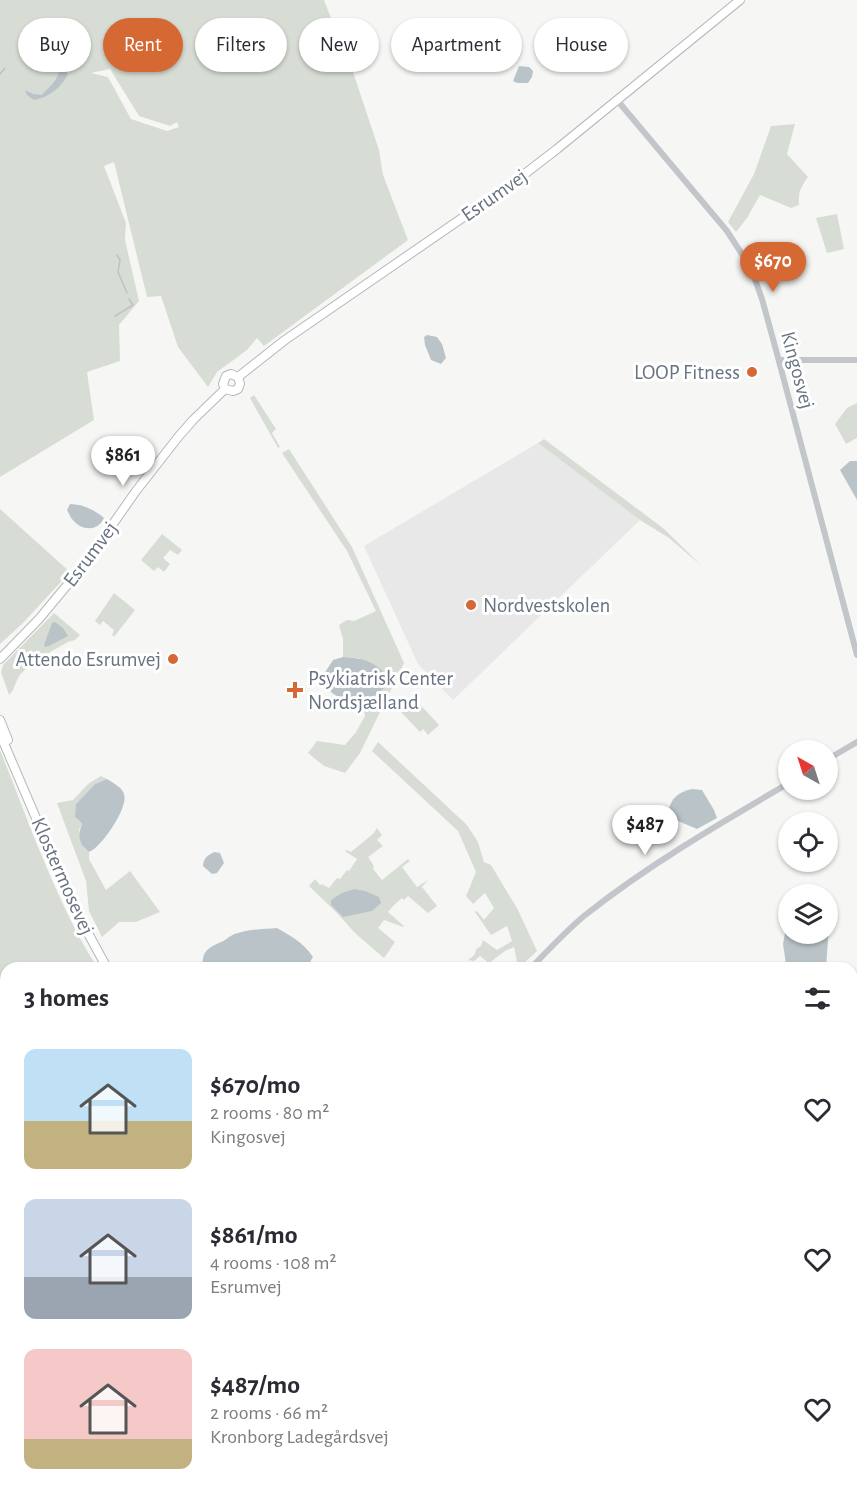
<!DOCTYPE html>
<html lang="en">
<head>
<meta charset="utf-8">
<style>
	:root { --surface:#fff; --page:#f2f2f3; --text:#2b2b33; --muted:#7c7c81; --accent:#d66834 }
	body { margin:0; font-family:"Alegreya Sans",sans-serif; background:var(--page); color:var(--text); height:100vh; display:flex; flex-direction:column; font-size:22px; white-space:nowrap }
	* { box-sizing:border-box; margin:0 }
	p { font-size:20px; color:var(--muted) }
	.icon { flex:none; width:33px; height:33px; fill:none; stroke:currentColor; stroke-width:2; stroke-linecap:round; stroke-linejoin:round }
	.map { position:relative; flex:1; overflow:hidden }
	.panel { position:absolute; left:0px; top:962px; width:858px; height:536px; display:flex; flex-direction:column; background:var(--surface); border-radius:18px 18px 0 0; box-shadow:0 2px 4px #0004 }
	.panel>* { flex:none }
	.guide { position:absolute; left:18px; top:18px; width:822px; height:54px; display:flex; gap:12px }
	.needle { width:39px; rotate:321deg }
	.controls { position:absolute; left:778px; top:740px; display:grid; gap:12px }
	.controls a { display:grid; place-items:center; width:60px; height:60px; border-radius:50%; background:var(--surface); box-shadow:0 2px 4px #0004; font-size:30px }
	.price { position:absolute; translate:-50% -51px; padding:0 14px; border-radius:21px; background:#fff; color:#222; font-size:20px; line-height:39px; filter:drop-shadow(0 2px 3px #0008) }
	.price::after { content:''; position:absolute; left:50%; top:36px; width:18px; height:14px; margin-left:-9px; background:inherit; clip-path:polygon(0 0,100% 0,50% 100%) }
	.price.current { background:var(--accent); color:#fff }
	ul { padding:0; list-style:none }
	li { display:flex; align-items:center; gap:18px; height:150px; padding:0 24px }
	li span { display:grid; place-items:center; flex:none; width:168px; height:120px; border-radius:12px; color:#555 }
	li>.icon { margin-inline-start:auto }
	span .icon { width:72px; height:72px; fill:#fffc; stroke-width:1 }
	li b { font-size:26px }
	h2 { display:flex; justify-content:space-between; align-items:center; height:72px; padding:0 24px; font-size:26px }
	.pill { padding:0 21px; border-radius:27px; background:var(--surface); box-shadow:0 2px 4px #0004; font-size:21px; line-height:54px }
	.pill.current { background:var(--accent); color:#fff }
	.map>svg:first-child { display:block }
	.built { fill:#e7e8e7 }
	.green { fill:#d7ddd5; fill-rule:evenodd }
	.water { fill:#bac4c8 }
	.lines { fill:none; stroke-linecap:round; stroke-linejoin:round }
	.stream { stroke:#bac4c8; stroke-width:1.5 }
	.major-casing { stroke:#b4b7bb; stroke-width:10 }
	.minor { stroke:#c2c5c9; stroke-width:6 }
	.major { stroke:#fff; stroke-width:8 }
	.poi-dot { fill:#d66834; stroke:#fff; stroke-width:2 }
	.labels { text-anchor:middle; stroke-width:6; stroke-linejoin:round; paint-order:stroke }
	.street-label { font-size:21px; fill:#687482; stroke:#fff }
	.poi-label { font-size:21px; fill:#687482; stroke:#fff; text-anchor:end }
</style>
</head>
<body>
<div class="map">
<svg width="857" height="1496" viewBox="0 0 857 1496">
	<rect width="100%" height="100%" fill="#f6f7f4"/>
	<!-- built -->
	<g class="built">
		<polygon points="538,443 640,520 453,700 418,664 364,546"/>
		<polygon points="857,1138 857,1496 579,1496 574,1491 852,1491 852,1145"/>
	</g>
	<!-- green -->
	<g class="green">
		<path d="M 0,0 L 324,0 L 334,26 L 353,72 L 379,150 L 383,175 L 408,240 L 264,346 L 257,338 L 247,350 L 217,372 L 208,387 L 178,347 L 161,296 L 147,297 L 114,162 L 104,166 L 126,223 L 125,240 L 139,301 L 119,325 L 120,361 L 87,372 L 94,420 L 0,477 ZM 110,69 L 139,116 L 170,126 L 177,122 L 179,127 L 167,131 L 131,119 L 108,77 L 91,73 Z"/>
		<path d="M 795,124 L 787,154 L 808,177 C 801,187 798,192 799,205 L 791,208 L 760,195 L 747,218 L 736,232 L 728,222 L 754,174 L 771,126 Z"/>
		<polygon points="837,214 844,249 827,253 816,218"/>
		<polygon points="254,395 276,429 272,433 280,447 278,448 250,398"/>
		<polygon points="857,403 857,438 846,444 835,424 847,408"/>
		<polygon points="544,439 663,528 703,567 669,538 640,520 538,443"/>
		<polygon points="289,449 352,547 404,663 360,753 345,773 324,766 308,753 317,741 345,745 356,732 365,716 363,704 376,695 359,658 343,657 343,639 339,625 347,620 354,621 376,611 347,551 282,453"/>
		<polygon points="0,509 70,572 23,623 0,644"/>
		<polygon points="162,534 182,550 178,555 170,550 163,558 170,564 164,572 158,567 154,571 141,560"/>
		<polygon points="114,593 135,610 114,637 112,635 114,630 103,621 100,625 95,621"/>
		<path d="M 54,613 L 80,635 L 75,640 L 68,642 C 55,649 29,664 20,675 C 15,681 15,690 9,695 L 1,672 L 3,665 Z"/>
		<polygon points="415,699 439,725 428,735 423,729 420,732 401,712"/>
		<path d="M 378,742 L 467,825 L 478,842 L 484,862 L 491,865 L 518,910 L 537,951 L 520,967 L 511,967 L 517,962 L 514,947 L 505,951 L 489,963 L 480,956 L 474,961 L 468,960 C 472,957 476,955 476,949 L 481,946 L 483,940 L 497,950 L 512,941 L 507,926 L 491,935 L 475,912 L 477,911 L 484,920 L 494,908 L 485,893 L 473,904 L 466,896 L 476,872 L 458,831 L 372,751 Z"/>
		<path d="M 0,750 C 29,822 56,902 97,967 L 6,968 L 6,1491 L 336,1491 L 331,1496 L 0,1496 Z"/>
		<polygon points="101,776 107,779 95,784 76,804 82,824 79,830 84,848 89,852 89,859 106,890 130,871 160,912 136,922 119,922 102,937 89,911 86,881 57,803 73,800 88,784"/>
		<polygon points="377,828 382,835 377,840 383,846 368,857 374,866 373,869 382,880 408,859 410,861 402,867 417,887 428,880 422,887 437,906 428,913 408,896 404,900 402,898 394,905 388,912 404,926 403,927 384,920 378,928 395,942 384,958 356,934 336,912 309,886 315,879 320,885 322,884 329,888 337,878 340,879 347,870 349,871 357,859 345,851 347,850 351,852 373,834"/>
		<polygon points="414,1491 574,1491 579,1496 419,1496"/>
	</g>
	<!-- water -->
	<g class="water">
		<path d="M 62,65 L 68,74 C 62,87 48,98 34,100 L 27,95 L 25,90 L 33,94 L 41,95 C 49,88 56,82 59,72 L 56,68 Z"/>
		<polygon points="519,66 529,67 533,71 532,77 528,83 517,83 513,81"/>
		<polygon points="427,335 437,337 442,344 446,358 441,364 431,360 425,345 424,337"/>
		<polygon points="850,461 857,461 857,500 840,470"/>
		<path d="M 70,504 C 82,504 95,510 104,518 C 98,532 81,531 72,519 C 70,517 69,513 67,510 Z"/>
		<polygon points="55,622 63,628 68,636 49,646 45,647 44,645 52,623"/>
		<path d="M 343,657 C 360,658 372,660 384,673 L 384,688 L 371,699 L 356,708 L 332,693 L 322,677 L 333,660 Z"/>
		<path d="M 107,779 C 113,783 122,787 124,794 C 129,807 101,848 89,852 C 79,844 77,836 82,824 L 79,820 L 75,817 L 76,804 L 95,784 Z"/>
		<path d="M 692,789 L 702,790 L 714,810 L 717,818 L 697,829 L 671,818 L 668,812 C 671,798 678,792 692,789 Z"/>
		<path d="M 215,852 L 220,853 L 224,863 L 217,873 L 212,874 L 203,866 C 203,858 209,854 215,852 Z"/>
		<polygon points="354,889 365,891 379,897 381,903 372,911 343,917 331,905 331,900 342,893"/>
		<polygon points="828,896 829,927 826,967 785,967 786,964 783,944 789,911 789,933 828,933"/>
		<path d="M 277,928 C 291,936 304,943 313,957 L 307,967 L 203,967 C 201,949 211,947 225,940 C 229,937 233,934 238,933 C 250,929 264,929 277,928 Z"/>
		<polygon points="341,1491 408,1491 411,1495 411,1496 334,1496"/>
	</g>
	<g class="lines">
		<!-- stream -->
		<g class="stream">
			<polyline points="0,74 5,68"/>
			<polyline points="117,255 120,260 118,272 127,293"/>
			<polyline points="115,316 133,305 129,299"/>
		</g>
		<defs>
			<g id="major">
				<polyline points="238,377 285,340 513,183 557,149 740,0"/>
				<polyline points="225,389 223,384 226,376 231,374 238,377"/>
				<polyline points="225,389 233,391 238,389 240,384 238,377"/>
				<polyline points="0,659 39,619 68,584 87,561 136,491 179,436 193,420 225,389"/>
				<polyline points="0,720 8,740"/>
				<polyline points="0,734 60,874 83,924 107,968"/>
				<polyline points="852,1438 857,1440"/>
				<polyline points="852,1459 857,1453"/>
				<polyline points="816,1496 821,1491"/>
			</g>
		</defs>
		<!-- major casing -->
		<use href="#major" class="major-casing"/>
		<!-- minor -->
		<g class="minor">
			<polyline points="617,100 727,231 751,268 762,299 776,350 857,655"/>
			<polyline points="779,360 857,360"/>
			<polyline points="828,759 857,742"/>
			<path d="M 531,968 C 548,950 565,932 584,916 C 648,865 719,824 789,783"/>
			<polyline points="852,1453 857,1447"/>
			<polyline points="852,1466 857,1461"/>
		</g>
		<!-- major -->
		<use href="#major" class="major"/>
	</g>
	<!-- markers -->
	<g class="poi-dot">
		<circle cx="752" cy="372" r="6"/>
		<circle cx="471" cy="605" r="6"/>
		<circle cx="173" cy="659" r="6"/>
		<path d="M292 681h6v6h6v6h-6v6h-6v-6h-6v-6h6z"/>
	</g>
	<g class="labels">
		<!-- street labels -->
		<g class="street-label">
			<text transform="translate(494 195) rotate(-35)" y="7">Esrumvej</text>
			<text transform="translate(798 370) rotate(75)" y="7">Kingosvej</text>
			<text transform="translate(90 554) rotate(-53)" y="7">Esrumvej</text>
			<text transform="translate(63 876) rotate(66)" y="7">Klostermosevej</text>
		</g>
		<!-- poi labels -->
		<g class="poi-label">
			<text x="740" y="379">LOOP Fitness</text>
			<text x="483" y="612" text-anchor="start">Nordvestskolen</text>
			<text x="161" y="666">Attendo Esrumvej</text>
			<text x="308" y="685" text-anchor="start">Psykiatrisk Center<tspan x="308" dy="24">Nordsjælland</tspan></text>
		</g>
	</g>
</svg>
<div class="controls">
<a><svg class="needle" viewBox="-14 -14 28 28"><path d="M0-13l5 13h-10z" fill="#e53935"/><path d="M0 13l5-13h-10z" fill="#7c7c81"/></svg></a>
<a><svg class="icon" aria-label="locate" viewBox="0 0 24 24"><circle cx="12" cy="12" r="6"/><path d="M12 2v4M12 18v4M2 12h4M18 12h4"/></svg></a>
<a><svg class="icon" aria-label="layers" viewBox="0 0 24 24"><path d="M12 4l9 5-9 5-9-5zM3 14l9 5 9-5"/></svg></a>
</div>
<b class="price current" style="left:773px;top:293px">$670</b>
<b class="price" style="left:123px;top:487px">$861</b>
<b class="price" style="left:645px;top:856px">$487</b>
<div class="guide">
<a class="pill">Buy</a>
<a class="pill current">Rent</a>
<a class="pill">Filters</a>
<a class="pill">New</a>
<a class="pill">Apartment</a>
<a class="pill">House</a>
</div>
<section class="panel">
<h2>3 homes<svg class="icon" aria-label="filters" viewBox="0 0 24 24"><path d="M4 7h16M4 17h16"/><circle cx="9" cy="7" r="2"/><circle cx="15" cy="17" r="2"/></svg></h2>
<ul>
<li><span style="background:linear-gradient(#bfe0f5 60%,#c2b280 0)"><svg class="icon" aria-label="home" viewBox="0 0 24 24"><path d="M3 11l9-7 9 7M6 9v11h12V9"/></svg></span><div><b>$670/mo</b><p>2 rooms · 80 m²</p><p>Kingosvej</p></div><svg class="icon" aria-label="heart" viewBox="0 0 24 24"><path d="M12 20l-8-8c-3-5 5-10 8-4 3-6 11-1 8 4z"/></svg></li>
<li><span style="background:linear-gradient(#c9d6e8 65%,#9aa5b1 0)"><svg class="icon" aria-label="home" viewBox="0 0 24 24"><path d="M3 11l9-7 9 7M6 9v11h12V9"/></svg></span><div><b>$861/mo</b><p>4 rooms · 108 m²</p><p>Esrumvej</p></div><svg class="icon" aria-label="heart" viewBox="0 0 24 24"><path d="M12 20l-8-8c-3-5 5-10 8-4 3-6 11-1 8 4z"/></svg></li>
<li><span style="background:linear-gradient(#f6c9c9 75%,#c2b280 0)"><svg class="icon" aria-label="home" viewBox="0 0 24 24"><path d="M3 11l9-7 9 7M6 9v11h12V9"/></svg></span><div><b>$487/mo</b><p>2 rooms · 66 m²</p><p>Kronborg Ladegårdsvej</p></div><svg class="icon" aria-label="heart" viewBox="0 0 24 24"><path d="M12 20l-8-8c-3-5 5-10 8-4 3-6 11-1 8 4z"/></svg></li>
</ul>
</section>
</div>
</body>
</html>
